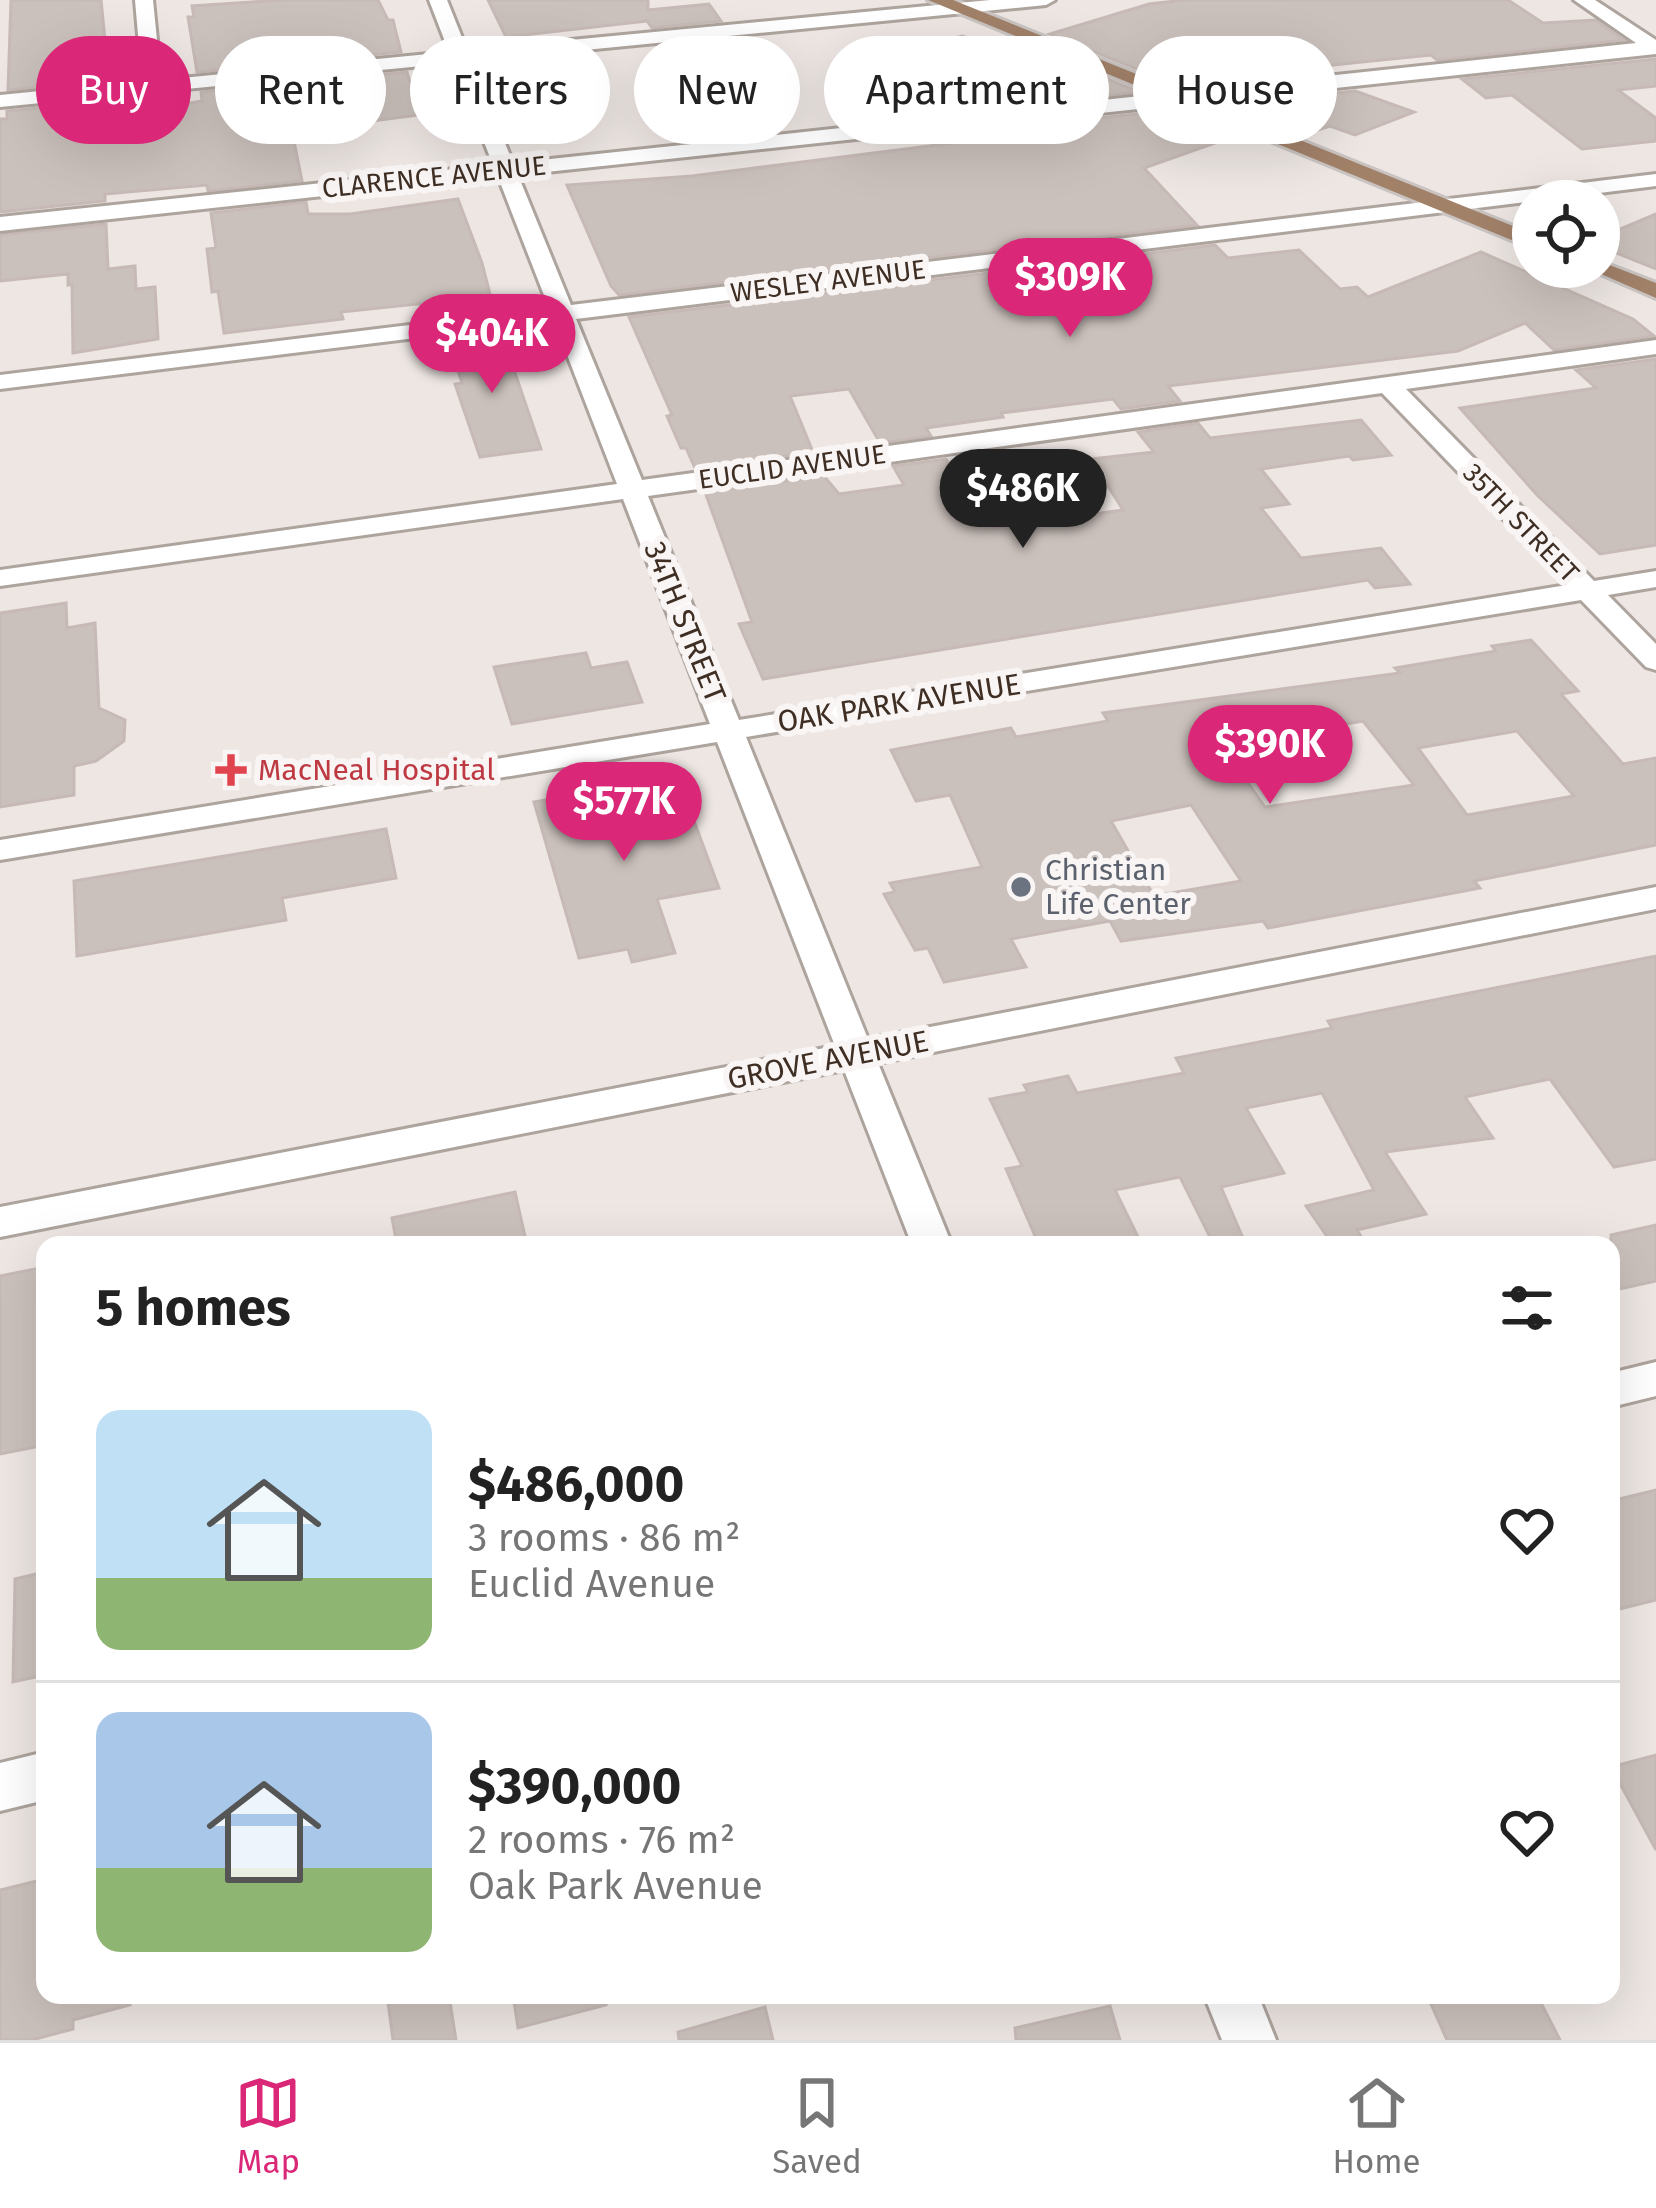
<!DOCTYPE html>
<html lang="en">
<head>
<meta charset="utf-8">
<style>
	:root { --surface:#fff; --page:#f6f6f6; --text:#222; --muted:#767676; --line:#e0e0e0; --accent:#db2777 }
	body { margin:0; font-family:"Fira Sans",sans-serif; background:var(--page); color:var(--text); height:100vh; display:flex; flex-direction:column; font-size:45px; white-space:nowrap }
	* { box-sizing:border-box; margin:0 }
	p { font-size:39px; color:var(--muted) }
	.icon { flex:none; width:66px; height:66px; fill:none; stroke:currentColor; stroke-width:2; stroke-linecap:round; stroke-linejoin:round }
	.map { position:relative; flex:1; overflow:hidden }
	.drawer { position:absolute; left:36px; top:1236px; width:1584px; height:768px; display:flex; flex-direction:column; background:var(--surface); border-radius:24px; box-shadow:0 12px 48px #0002 }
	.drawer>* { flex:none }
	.top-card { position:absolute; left:36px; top:36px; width:1584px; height:108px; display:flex; gap:24px }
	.tools { position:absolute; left:1512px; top:180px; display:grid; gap:24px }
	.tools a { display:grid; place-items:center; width:108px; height:108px; border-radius:50%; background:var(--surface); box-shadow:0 12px 48px #0002; font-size:60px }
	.price { position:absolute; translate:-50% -102px; padding:0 27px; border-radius:42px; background:var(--accent); color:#fff; font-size:39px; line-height:78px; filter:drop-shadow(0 3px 6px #0008) }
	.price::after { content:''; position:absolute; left:50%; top:72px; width:36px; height:27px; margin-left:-18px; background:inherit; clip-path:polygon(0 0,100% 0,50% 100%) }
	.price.selected { background:#222; color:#fff }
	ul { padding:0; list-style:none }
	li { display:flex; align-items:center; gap:36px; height:300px; padding:0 60px }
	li+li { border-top:3px solid var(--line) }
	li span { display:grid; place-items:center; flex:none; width:336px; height:240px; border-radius:24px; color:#555 }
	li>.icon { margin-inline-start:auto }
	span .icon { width:144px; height:144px; fill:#fffc; stroke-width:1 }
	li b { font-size:51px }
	h2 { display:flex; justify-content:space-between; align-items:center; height:144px; padding:0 60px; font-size:51px }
	.chip { padding:0 42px; border-radius:54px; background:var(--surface); box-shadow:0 12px 48px #0002; font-size:42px; line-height:108px }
	.chip.selected { background:var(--accent); color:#fff }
	.tab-bar { display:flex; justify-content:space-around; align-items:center; height:168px; border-top:3px solid var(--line); background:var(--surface); font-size:33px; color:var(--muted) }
	.tab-bar a { display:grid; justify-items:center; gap:6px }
	.tab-bar .selected { color:var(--accent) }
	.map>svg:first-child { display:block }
	.building { fill:#cbc1bc; stroke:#c7bab6; stroke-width:3; fill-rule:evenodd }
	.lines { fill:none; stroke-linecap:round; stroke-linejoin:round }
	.minor-casing { stroke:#aea49e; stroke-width:6 }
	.major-casing { stroke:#c9c4c1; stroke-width:6 }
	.minor { fill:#fff; fill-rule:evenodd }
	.major { fill:#a28169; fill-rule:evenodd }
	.health-dot { fill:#e0444e; stroke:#f9f5f4; stroke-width:4.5 }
	.worship-dot { fill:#6b7280; stroke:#f9f5f4; stroke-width:4.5 }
	.labels { text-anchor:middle; stroke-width:12; stroke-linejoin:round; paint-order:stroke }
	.far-street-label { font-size:27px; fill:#3e2e23; stroke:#f9f5f4 }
	.street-label { font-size:30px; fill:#3e2e23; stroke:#f9f5f4 }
	.health-label { font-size:30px; fill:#be3a42; stroke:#f9f5f4; text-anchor:start }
	.worship-label { font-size:30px; fill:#5b616d; stroke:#f9f5f4; text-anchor:start }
</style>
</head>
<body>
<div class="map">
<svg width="1656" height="2040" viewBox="0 0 1656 2040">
	<rect width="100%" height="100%" fill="#ede6e3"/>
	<!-- building -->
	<g class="building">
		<polygon points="11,0 101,0 109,80 8,90"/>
		<polygon points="282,0 378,0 388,20 393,20 401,52 197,72 188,17 194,17 192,6"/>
		<polygon points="488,0 648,0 648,10 709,4 721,21 652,28 647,21 506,37"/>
		<polygon points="1184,0 1508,0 1543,23 1595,20 1624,40 1437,60 1431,55 1352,63 1297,69 1309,73 1181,87 1050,34 1149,4"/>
		<polygon points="962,36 997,50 1021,43 1139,92 986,108 956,94 977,88 901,55"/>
		<polygon points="734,40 746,58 675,66 663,47"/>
		<polygon points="1656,59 1656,86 1618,90 1656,118 1656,141 1582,149 1512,95 1486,98 1462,79"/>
		<polygon points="407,72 419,115 292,131 302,181 208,191 207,185 105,194 105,201 0,212 0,119 7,119 7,111 111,101 112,111 173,106 202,101 201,92"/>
		<polygon points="1355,91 1414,112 1355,135 1330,126 1315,131 1282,119 1270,123 1224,104"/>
		<polygon points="1181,109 1241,134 1144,168 1197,225 619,295 611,286 567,185 692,176 1039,132 1025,126"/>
		<polygon points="458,199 482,263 494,310 441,317 436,302 341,312 343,319 224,333 218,291 212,292 207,249 216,248 211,213 306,202 308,214 350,214"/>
		<polygon points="1656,214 1656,269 1599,246 1599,238"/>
		<polygon points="106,224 108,269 135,266 136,289 155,287 158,339 73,353 72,284 68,285 68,274 0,281 0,235"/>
		<polygon points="1215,245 1228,258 1299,250 1340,289 1357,287 1368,297 1481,252 1633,319 1654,336 1554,350 1525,323 1458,351 1168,386 1180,401 1121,409 1113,399 1001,413 1003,417 926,428 931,436 880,443 849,389 790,396 813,452 695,468 686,448 681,448 667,416 672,415 629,317"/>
		<polygon points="501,332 541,449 480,457 455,384 462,383 448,339"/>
		<polygon points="1656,359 1656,545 1600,554 1537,495 1460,408 1596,388 1576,370"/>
		<polygon points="1361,420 1391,455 1353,460 1349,456 1261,469 1289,504 1261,508 1301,558 1381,548 1410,584 1375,588 1368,580 763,679 739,624 752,622 705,492 824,476 839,494 904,485 893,466 946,459 991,528 1123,510 1091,459 1154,452 1138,432 1198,423 1210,438"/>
		<polygon points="66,603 67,628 95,623 99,708 125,720 124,741 96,761 74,766 74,795 0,807 0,613"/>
		<path d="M 1531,640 L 1578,691 L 1561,694 L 1623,764 L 1656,758 L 1656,845 L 1474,881 L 1480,888 L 1268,928 L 1263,921 L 1121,941 L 1110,921 L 1011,939 L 1026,967 L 944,982 L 928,948 L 915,950 L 884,894 L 895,892 L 890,883 L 982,867 L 950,795 L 916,801 L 891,750 L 1011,728 L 1016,737 L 1108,721 L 1103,713 L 1400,673 L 1395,668 L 1496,651 L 1492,646 ZM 1363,721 L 1414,785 L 1265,807 L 1222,746 ZM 1517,731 L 1574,796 L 1467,815 L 1418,748 ZM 1191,805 L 1241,881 L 1154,896 L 1111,821 Z"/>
		<polygon points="586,653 591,668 627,662 642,702 512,724 494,667"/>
		<polygon points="678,778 719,888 657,899 675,953 632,962 628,949 579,958 534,802"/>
		<polygon points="386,829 396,878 282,898 286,920 77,956 74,881"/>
		<polygon points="1656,956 1656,1159 1614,1167 1550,1079 1465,1097 1493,1138 1385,1152 1426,1214 1357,1230 1362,1238 1333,1245 1306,1206 1374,1190 1322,1093 1246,1108 1284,1173 1221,1187 1246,1245 1214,1245 1180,1177 1115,1190 1142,1245 1039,1245 1006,1169 1022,1166 990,1099 1028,1092 1024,1085 1068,1076 1077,1093 1184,1073 1176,1058 1332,1028 1328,1021"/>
		<polygon points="515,1192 527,1245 397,1245 392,1218"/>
		<polygon points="1656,1225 1656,1281 1611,1291 1611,1235"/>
		<polygon points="45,1267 45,1445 0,1454 0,1276"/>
		<polygon points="1656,1490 1656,1600 1611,1611 1611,1501"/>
		<polygon points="45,1572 45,1675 13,1682 15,1579"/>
		<polygon points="1656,1755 1656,1850 1611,1767"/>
		<polygon points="45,1879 45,1995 128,1995 130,2005 73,2020 73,2029 32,2040 0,2040 0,1890"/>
		<polygon points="387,1995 449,1995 456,2040 393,2040"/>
		<polygon points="513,1995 604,1995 606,2005 518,2028"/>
		<polygon points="1427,1995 1537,1995 1560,2040 1447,2040"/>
		<polygon points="1110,2006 1120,2040 1016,2040 1015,2028"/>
		<polygon points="765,2007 773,2040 679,2040 678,2032"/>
	</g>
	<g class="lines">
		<defs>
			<g id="minor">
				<path d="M 135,0 L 153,0 L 161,80 L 449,52 L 429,0 L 447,0 L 467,50 L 990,0 L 1055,0 L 1046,5 L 472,61 L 513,163 L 1636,43 L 1574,0 L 1595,0 L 1656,40 L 1656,54 L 518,175 L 571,305 L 1656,174 L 1656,186 L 576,319 L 642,480 L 1656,340 L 1656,354 L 1406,389 L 1594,581 L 1656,571 L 1656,587 L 1608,595 L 1656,644 L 1656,670 L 1646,667 L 1581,600 L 746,737 L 868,1039 L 1656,887 L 1656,909 L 878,1063 L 952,1245 L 912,1245 L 844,1070 L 0,1237 L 0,1207 L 835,1046 L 717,742 L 0,860 L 0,840 L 710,724 L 623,499 L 0,586 L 0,570 L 617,484 L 554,321 L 0,389 L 0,375 L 549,308 L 498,177 L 0,231 L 0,217 L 493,165 L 453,63 L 0,107 L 0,95 L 142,81 ZM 1382,393 L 1567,585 L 739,720 L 648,496 Z"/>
				<polygon points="1656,1362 1656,1396 1611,1407 1611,1373"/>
				<polygon points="45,1752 45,1800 0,1811 0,1763"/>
				<polygon points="1204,1995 1258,1995 1276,2040 1222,2040"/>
			</g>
			<g id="major">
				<polygon points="928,0 953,0 1533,234 1533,249"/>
				<polygon points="1599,261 1656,283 1656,298 1585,267 1599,267"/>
			</g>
		</defs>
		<!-- minor casing -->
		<use href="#minor" class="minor-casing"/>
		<!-- major casing -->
		<use href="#major" class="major-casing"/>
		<!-- minor -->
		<use href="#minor" class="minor"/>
		<!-- major -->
		<use href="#major" class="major"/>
	</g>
	<!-- markers -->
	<path class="health-dot" d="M225 752h12v12h12v12h-12v12h-12v-12h-12v-12h12z"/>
	<circle class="worship-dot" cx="1021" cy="887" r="12"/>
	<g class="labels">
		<!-- far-street labels -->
		<g class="far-street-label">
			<text transform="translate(434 177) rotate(-6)" y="9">CLARENCE AVENUE</text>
			<text transform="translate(828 281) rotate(-7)" y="9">WESLEY AVENUE</text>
			<text transform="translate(792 467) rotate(-8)" y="9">EUCLID AVENUE</text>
			<text transform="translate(1521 523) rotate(46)" y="9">35TH STREET</text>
		</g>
		<!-- street labels -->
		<g class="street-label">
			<text transform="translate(685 622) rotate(68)" y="10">34TH STREET</text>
			<text transform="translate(899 703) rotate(-9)" y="10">OAK PARK AVENUE</text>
			<text transform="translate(828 1060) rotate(-11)" y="10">GROVE AVENUE</text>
		</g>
		<!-- health labels -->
		<g class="health-label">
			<text x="258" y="780">MacNeal Hospital</text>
		</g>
		<!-- worship labels -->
		<g class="worship-label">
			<text x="1045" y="880">Christian<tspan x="1045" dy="34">Life Center</tspan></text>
		</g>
	</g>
</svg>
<div class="tools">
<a><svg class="icon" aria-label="locate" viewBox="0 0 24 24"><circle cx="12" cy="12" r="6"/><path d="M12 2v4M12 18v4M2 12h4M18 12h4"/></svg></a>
</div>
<b class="price" style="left:1070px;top:340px">$309K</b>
<b class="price" style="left:492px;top:396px">$404K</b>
<b class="price selected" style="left:1023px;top:551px">$486K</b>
<b class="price" style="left:1270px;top:807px">$390K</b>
<b class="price" style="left:624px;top:864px">$577K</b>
<div class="top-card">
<a class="chip selected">Buy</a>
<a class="chip">Rent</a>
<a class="chip">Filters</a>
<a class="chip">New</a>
<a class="chip">Apartment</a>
<a class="chip">House</a>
</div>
<section class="drawer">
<h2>5 homes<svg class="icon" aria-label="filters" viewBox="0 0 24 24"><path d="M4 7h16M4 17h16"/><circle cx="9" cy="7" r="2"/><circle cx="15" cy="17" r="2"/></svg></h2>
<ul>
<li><span style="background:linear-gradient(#bfe0f5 70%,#8fb573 0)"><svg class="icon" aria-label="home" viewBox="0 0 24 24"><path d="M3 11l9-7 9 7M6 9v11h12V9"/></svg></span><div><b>$486,000</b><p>3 rooms · 86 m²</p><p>Euclid Avenue</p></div><svg class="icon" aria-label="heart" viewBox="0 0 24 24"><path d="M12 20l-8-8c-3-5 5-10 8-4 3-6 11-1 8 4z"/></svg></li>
<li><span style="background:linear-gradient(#a9c7e8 65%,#8fb573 0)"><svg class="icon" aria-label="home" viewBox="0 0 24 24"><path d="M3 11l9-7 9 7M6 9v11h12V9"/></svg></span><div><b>$390,000</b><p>2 rooms · 76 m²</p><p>Oak Park Avenue</p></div><svg class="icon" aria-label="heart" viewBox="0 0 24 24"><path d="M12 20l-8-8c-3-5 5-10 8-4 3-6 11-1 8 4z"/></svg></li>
</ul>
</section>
</div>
<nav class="tab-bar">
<a class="selected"><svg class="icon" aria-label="map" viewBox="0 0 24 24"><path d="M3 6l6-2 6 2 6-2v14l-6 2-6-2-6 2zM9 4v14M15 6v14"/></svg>Map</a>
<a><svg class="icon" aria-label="saved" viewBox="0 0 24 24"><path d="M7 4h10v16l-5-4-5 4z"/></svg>Saved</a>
<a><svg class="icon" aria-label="home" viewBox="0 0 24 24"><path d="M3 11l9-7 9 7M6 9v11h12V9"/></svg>Home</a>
</nav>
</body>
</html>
